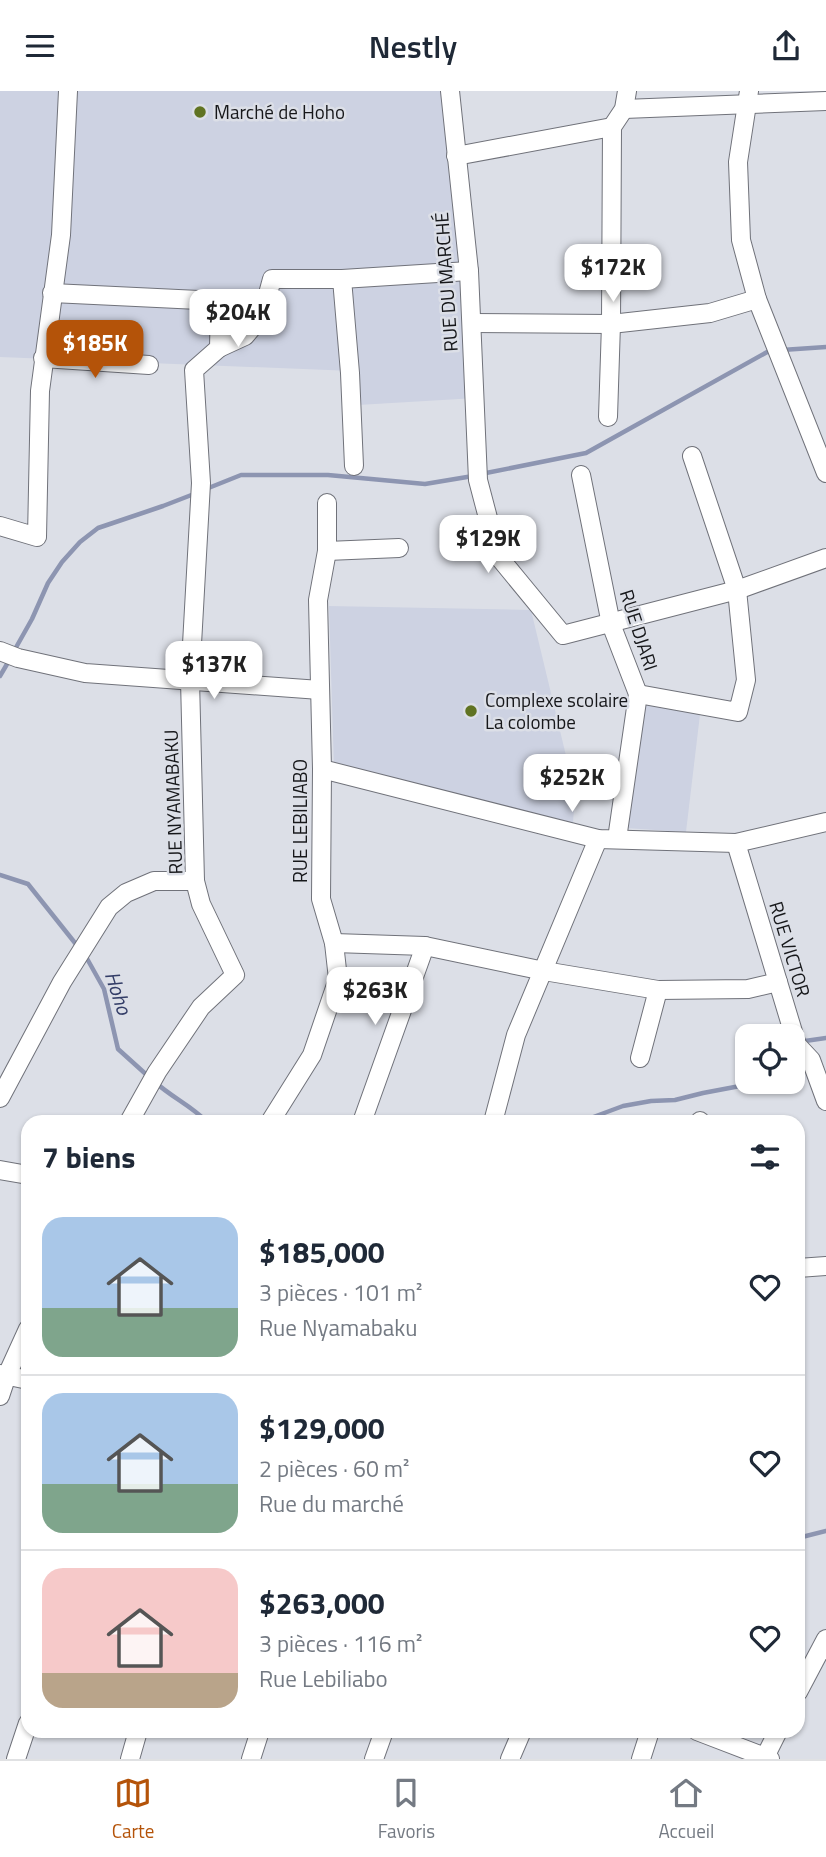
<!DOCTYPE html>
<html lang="fr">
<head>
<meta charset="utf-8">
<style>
	:root { --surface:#fff; --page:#f6f6f7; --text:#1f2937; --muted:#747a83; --line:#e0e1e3; --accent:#b45309 }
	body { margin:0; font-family:"Titillium Web",sans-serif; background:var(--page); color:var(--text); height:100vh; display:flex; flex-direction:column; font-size:26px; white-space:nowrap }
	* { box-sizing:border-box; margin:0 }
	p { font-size:23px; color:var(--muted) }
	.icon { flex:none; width:38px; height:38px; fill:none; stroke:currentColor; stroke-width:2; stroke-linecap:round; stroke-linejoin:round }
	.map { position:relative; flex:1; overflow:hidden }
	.panel { position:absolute; left:21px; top:1024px; width:784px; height:623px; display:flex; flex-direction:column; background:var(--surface); border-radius:21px; box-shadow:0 2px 5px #0004 }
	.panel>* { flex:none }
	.controls { position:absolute; left:735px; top:933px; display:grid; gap:14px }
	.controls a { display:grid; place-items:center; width:70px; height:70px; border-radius:14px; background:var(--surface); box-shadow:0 2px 5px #0004; font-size:35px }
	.price { position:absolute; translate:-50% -60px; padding:0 16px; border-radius:14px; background:#fff; color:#222; font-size:23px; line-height:46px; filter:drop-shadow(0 2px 4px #0008) }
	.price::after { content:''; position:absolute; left:50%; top:42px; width:21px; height:16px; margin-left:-10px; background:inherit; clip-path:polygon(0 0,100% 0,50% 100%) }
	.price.on { background:var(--accent); color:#fff }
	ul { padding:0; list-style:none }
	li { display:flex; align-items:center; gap:21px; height:175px; padding:0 21px }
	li+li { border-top:2px solid var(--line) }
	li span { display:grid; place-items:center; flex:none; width:196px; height:140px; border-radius:21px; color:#555 }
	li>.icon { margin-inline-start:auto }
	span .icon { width:84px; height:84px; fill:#fffc; stroke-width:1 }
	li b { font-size:30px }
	h2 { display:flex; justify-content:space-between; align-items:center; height:84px; padding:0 21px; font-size:30px }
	header { display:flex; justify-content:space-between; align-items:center; height:91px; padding:0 21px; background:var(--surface); font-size:32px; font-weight:600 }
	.dock { display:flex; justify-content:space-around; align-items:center; height:98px; border-top:2px solid var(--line); background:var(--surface); font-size:19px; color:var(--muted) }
	.dock a { display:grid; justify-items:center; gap:4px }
	.dock .on { color:var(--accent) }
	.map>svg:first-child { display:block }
	.built { fill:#cdd2e2 }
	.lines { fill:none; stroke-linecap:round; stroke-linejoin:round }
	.stream { stroke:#8d95b1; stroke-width:4.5 }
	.minor-casing { stroke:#70727a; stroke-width:20 }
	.minor { stroke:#fff; stroke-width:18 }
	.poi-dot { fill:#607322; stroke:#dcdfe7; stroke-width:2.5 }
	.labels { text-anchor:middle; stroke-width:5; stroke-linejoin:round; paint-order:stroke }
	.poi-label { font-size:19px; fill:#16171a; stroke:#dcdfe7; text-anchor:start }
	.street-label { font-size:19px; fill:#16171a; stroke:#dcdfe7 }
	.water-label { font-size:21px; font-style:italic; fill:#333d67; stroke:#dcdfe7 }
</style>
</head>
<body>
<header><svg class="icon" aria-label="menu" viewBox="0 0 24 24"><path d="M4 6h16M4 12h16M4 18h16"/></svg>Nestly<svg class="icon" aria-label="share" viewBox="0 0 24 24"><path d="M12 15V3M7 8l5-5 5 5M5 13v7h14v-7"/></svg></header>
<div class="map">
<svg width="826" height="1668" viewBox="0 0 826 1668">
	<rect width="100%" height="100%" fill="#dcdfe7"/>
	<!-- built -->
	<g class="built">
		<polygon points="0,0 444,0 476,307 358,314 353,280 0,266"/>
		<polygon points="329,515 531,519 575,702 573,732 334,678"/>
		<polygon points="644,607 701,615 686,741 625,737"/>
	</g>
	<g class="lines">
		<!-- stream -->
		<g class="stream">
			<polyline points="782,259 826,256"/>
			<polyline points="481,383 586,362 769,260 773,260"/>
			<polyline points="206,398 241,384 328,384 425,393 473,385"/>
			<polyline points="14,560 32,528 48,492 62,471 80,451 98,437 163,415 194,403"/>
			<polyline points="0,585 10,568"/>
			<polyline points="0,784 28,793 79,857"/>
			<polyline points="85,864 104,898 118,958 149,986"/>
			<polyline points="803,952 805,950 826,947"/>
			<path d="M 155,991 C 171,1006 192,1015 207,1031"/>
			<polyline points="580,1031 623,1015 651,1010 675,1009 703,1002 740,995 752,990"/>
			<polyline points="798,1447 826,1440"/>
		</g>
		<defs>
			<g id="minor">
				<polyline points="450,0 469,180 478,389 498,465 563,544 737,499 826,467"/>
				<polyline points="749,0 738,71 741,149 757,208 826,382"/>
				<polyline points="624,18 826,10"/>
				<polyline points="456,65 612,36"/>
				<polyline points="342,188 350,282 354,375"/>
				<polyline points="52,202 220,210 219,257 194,279 201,392 190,589 195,790 201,813 235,884 201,916 157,981 129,1031"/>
				<polyline points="472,232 611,233 710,222 757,208"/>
				<polyline points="219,257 245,245 262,225 272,188 342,188 469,180"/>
				<polyline points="43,267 149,274"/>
				<polyline points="608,326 611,233 612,36 624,18 627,0"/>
				<polyline points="581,384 611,533 638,603 617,748"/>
				<polyline points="0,435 37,446 40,300 61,144 68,0"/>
				<polyline points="327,460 399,457"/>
				<polyline points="0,560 18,567 85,582 320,599"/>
				<polyline points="638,603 738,621 746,589 737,499 692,365"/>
				<polyline points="322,678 598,748 736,752 826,731"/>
				<polyline points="736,752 797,954 811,969 826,1010"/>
				<polyline points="334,852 425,855 544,880 658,899 748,898 778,891"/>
				<polyline points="640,967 658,899"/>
				<polyline points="0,1007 62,891 109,816 126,802 154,790 195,790"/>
				<polyline points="700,1030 700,1031"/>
				<polyline points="270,1031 312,964 338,888 334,852 321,808 322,678 318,509 327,460 327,412"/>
				<polyline points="362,1031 425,855"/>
				<polyline points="493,1031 516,944 598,748"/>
				<polyline points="0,1079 28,1084"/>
				<polyline points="798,1177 826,1175"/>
				<polyline points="0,1283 28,1289"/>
				<polyline points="0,1305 7,1284 28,1238"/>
				<polyline points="798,1601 826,1548"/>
				<polyline points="697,1640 770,1668"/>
				<polyline points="16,1668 28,1632"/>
				<polyline points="130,1668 138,1640"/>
				<polyline points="251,1668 260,1640"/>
				<polyline points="374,1668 384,1640"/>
				<polyline points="510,1668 522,1640"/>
				<polyline points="641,1668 650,1640"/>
				<polyline points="764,1668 778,1640"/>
			</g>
		</defs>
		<!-- minor casing -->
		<use href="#minor" class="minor-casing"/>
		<!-- minor -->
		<use href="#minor" class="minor"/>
	</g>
	<!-- markers -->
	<g class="poi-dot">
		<circle cx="200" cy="21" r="7"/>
		<circle cx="471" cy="620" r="7"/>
	</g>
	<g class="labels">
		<!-- poi labels -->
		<g class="poi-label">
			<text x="214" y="28">Marché de Hoho</text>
			<text x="485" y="616">Complexe scolaire<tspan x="485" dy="22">La colombe</tspan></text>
		</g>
		<!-- street labels -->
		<g class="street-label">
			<text transform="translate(446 191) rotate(-94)" y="7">RUE DU MARCHÉ</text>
			<text transform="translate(639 539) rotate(72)" y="7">RUE DJARI</text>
			<text transform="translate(173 711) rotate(-92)" y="7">RUE NYAMABAKU</text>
			<text transform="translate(300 730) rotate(-90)" y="7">RUE LEBILIABO</text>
			<text transform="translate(790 858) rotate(73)" y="7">RUE VICTOR</text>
		</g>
		<!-- water labels -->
		<g class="water-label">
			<text transform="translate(118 902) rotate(72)" y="7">Hoho</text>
		</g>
	</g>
</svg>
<div class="controls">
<a><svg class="icon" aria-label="locate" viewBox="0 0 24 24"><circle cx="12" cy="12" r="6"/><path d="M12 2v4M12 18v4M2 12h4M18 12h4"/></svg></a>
</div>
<b class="price" style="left:613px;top:213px">$172K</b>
<b class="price" style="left:238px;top:258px">$204K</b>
<b class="price on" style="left:95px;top:289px">$185K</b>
<b class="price" style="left:488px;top:484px">$129K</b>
<b class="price" style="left:214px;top:610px">$137K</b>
<b class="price" style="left:572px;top:723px">$252K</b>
<b class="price" style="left:375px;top:936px">$263K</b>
<section class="panel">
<h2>7 biens<svg class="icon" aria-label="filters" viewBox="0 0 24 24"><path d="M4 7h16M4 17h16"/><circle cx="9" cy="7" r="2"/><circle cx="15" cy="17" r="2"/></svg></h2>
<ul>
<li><span style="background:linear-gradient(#a9c7e8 65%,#7fa58c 0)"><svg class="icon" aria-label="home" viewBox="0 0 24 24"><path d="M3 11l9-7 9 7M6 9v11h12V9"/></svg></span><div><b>$185,000</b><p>3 pièces · 101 m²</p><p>Rue Nyamabaku</p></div><svg class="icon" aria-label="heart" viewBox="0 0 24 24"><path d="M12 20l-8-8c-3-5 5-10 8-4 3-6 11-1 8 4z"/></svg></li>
<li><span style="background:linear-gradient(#a9c7e8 65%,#7fa58c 0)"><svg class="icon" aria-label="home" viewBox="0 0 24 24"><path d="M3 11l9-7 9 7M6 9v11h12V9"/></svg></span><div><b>$129,000</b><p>2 pièces · 60 m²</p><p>Rue du marché</p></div><svg class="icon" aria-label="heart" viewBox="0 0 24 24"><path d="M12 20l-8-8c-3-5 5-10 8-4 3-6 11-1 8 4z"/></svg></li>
<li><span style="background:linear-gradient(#f6c9c9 75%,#b9a48a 0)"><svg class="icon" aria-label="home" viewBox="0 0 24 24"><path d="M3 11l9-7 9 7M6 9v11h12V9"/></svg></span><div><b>$263,000</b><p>3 pièces · 116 m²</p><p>Rue Lebiliabo</p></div><svg class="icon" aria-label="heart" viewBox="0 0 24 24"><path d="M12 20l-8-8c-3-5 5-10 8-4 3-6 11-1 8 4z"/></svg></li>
</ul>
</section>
</div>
<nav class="dock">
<a class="on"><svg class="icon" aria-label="map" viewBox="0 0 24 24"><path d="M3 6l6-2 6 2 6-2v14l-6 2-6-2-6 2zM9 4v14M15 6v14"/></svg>Carte</a>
<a><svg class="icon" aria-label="saved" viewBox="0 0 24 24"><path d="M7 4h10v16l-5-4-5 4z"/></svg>Favoris</a>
<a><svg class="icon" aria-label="home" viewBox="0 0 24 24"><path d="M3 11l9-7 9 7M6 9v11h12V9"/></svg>Accueil</a>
</nav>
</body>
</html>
